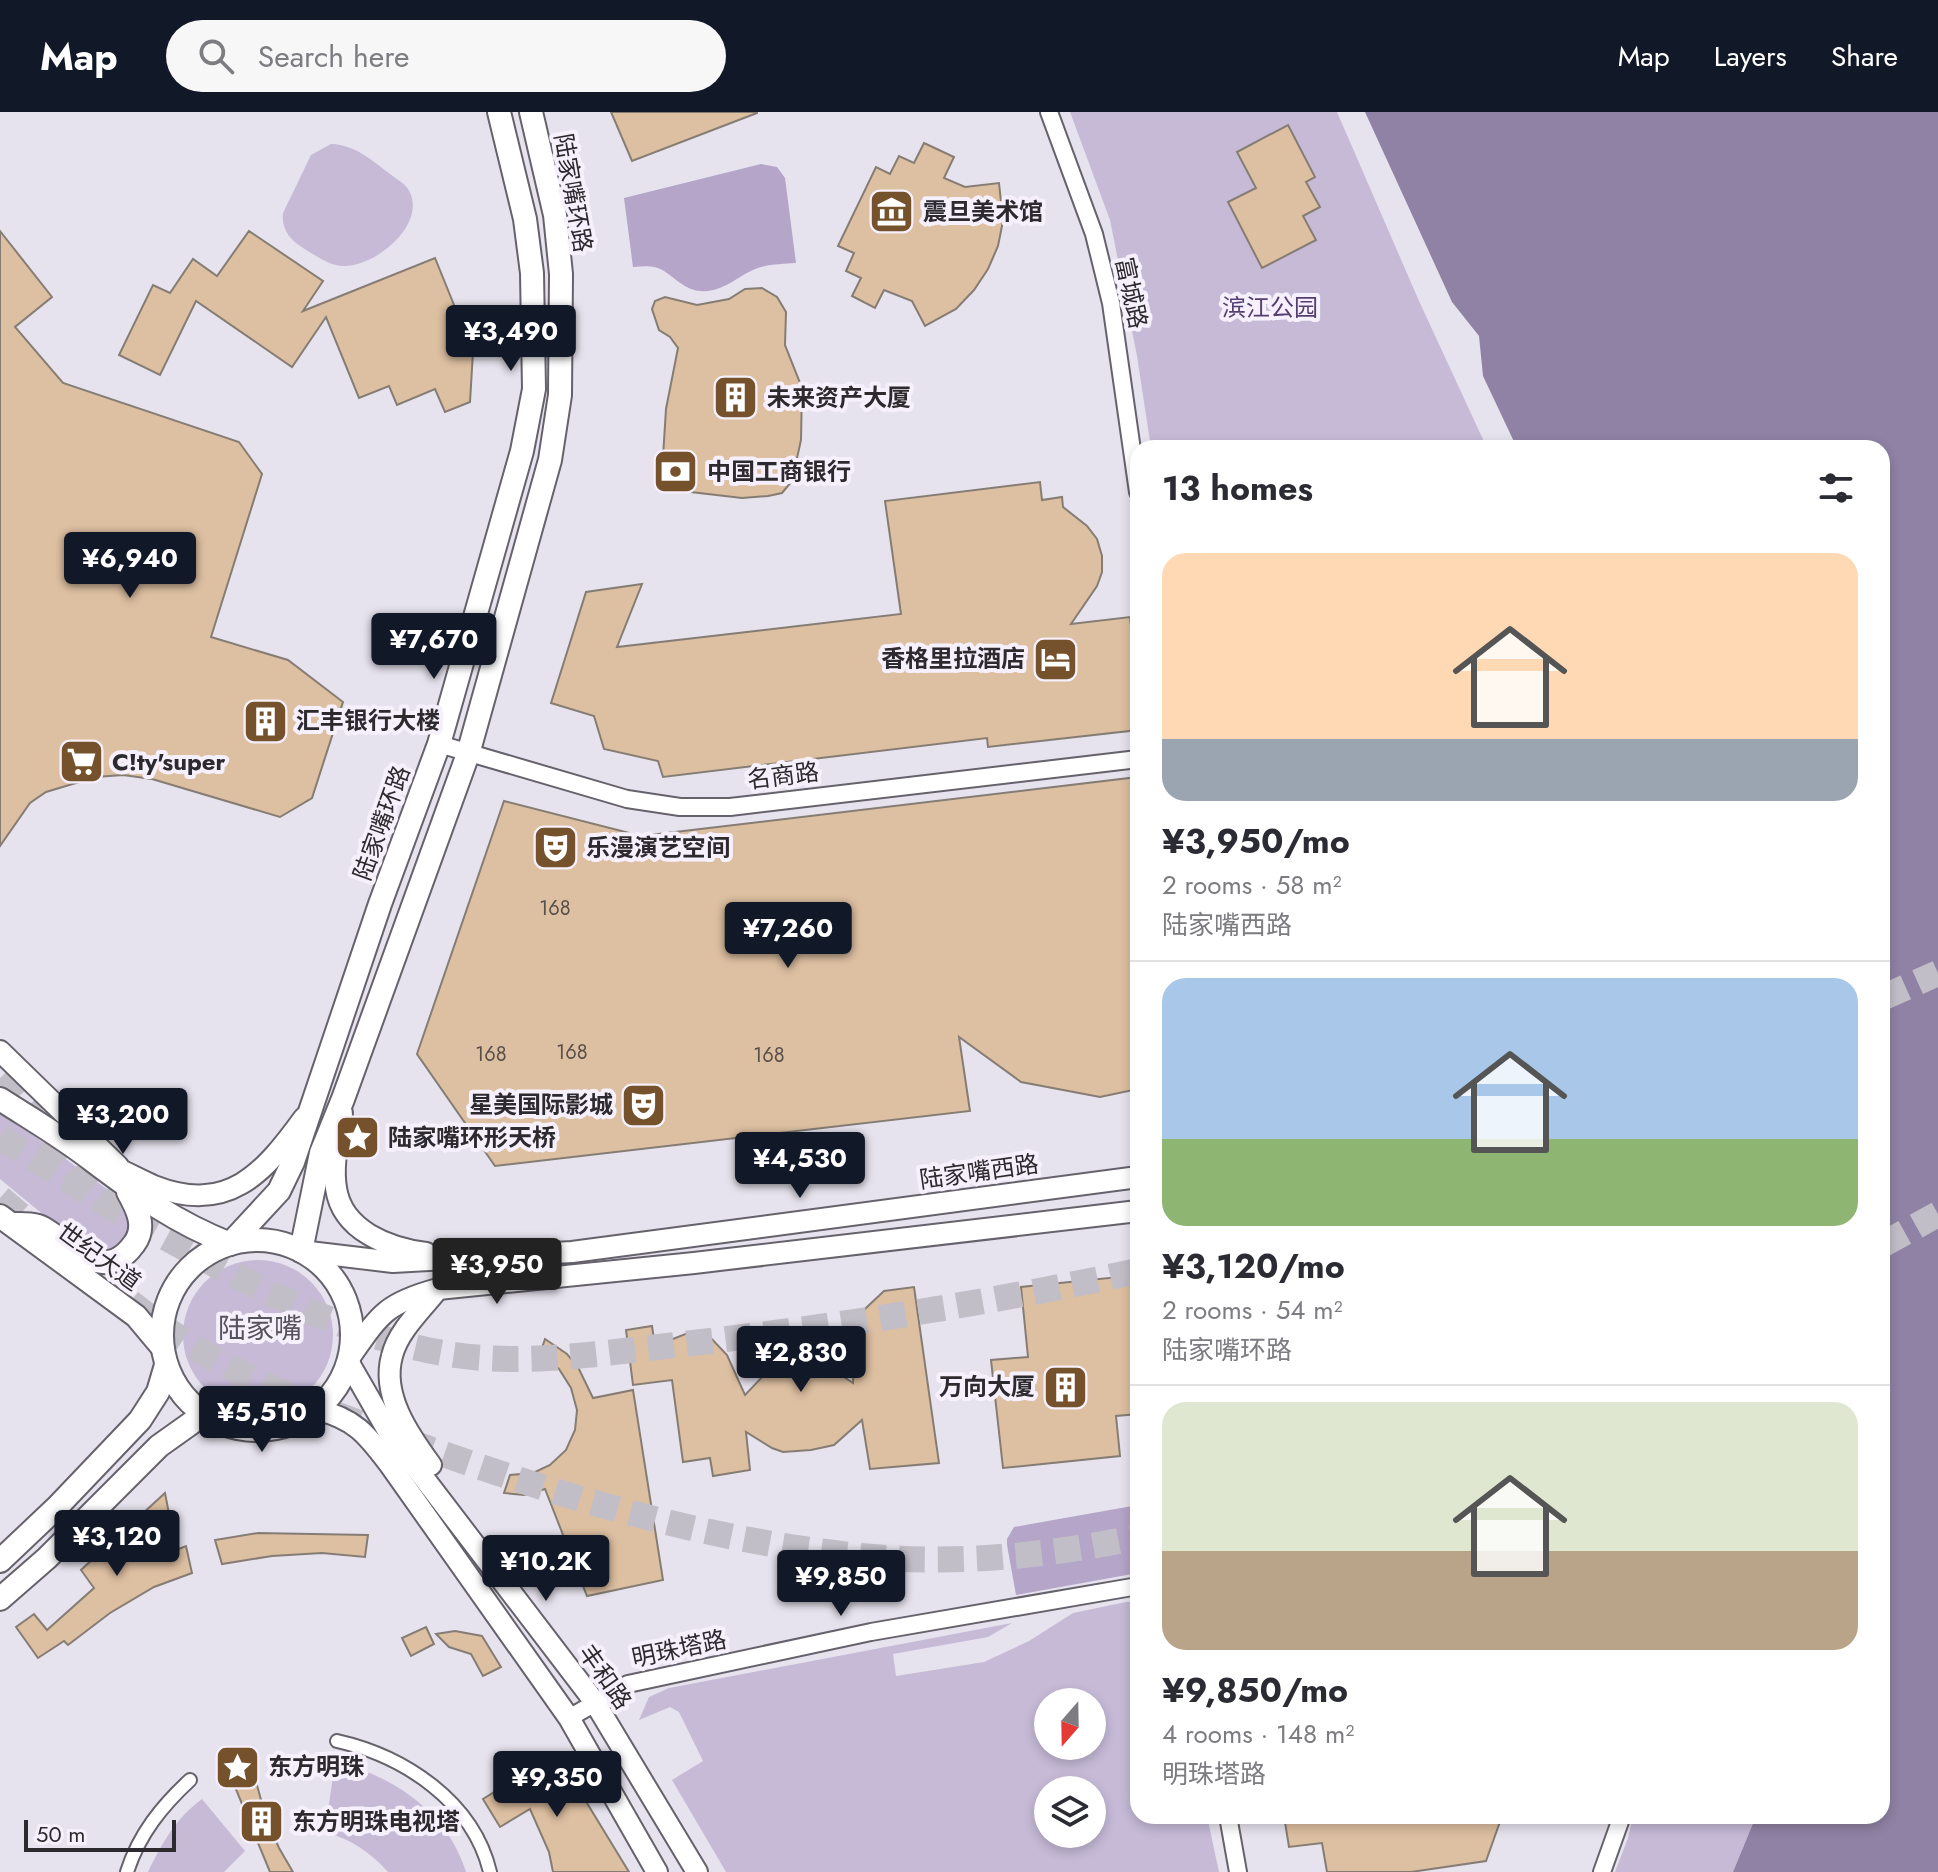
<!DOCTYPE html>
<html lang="en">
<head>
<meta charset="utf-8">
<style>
	:root { --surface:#fff; --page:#f7f7f7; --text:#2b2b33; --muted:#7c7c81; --line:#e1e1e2; --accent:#111827 }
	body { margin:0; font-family:Jost,"Noto Sans SC",sans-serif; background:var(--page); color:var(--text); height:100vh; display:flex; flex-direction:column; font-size:30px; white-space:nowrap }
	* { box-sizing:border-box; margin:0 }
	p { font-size:26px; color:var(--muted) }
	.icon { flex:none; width:44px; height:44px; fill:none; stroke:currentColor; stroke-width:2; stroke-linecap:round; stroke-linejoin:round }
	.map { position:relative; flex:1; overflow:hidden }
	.details { position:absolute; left:1130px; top:328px; width:760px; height:1384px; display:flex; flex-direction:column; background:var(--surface); border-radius:24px; box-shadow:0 4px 12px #0003 }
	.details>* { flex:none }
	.needle { width:52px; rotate:200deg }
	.buttons { position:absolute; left:1034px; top:1576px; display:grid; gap:16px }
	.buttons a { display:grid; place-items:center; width:72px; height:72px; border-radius:50%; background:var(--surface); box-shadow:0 4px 12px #0003; font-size:40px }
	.scale { position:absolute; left:24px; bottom:20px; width:152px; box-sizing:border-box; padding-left:8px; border:4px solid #2c2a2e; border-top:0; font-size:22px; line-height:28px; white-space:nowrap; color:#2c2a2e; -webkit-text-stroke:6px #f5f0fc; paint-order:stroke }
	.price { position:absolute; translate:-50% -68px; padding:0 18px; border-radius:8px; background:var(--accent); color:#fff; font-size:26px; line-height:52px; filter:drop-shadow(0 2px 4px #0008) }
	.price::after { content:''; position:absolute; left:50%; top:48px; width:24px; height:18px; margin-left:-12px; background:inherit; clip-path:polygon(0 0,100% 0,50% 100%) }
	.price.on { background:#222; color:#fff }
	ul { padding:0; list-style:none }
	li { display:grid; align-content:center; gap:16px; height:424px; padding:0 32px }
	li+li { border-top:2px solid var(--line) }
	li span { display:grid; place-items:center; height:248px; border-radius:24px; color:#555 }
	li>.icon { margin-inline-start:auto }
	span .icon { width:144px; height:144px; fill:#fffc; stroke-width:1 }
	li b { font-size:34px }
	h2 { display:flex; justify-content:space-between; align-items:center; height:96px; padding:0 32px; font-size:34px }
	header { display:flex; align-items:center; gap:48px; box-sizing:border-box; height:112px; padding:0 40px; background:var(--accent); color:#fff }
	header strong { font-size:38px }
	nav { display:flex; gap:44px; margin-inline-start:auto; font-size:28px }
	.search { width:560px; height:72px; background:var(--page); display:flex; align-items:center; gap:20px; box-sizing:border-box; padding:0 28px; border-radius:44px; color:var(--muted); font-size:30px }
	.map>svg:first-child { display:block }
	.green { fill:#c6bad7; fill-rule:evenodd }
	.forest { fill:#b4a5c9 }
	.water { fill:#9082a5 }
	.building { fill:#ddbfa1; stroke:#857d74; stroke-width:2 }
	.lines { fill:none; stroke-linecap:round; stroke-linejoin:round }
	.primary-tunnel { stroke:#c2bec8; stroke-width:26; stroke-dasharray:26 13; stroke-linecap:butt }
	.trunk-tunnel { stroke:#c2bec8; stroke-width:26; stroke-dasharray:26 13; stroke-linecap:butt }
	.pedestrian-casing { stroke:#66626c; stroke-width:16 }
	.minor-casing { stroke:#66626c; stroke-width:20 }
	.tertiary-casing { stroke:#66626c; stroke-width:24 }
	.secondary-casing { stroke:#66626c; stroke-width:26 }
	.pedestrian { stroke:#fff; stroke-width:12 }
	.minor { stroke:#fff; stroke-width:16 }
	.tertiary { stroke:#fff; stroke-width:20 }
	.secondary { stroke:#fff; stroke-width:22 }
	.labels { text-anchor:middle; stroke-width:8; stroke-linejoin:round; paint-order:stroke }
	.number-label { font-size:20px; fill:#584f4b }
	.street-label { font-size:24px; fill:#2c2a2e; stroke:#f5f0fc }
	.poi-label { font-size:24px; font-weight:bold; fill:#2c2a2e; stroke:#f5f0fc; text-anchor:start }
	.park-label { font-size:24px; fill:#553f70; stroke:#f5f0fc }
	.quarter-label { font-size:28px; fill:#56535c; stroke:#f5f0fc }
</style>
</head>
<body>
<header>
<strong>Map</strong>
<div class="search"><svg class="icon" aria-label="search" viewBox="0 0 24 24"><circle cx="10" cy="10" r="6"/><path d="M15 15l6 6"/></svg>Search here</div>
<nav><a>Map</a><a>Layers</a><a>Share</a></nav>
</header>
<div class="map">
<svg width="1938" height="1760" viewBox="0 0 1938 1760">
	<rect width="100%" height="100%" fill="#e7e3ee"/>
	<!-- green -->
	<g class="green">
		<polygon points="1070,0 1337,0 1419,189 1487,336 1151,336 1137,244 1110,108"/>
		<path d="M 331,32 C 356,33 371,48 390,62 C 398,68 408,73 411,83 C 423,117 372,156 342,154 C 328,153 315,143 303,136 C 290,128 281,117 283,101 L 311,43 Z"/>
		<polygon points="0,999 119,1086 134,1112 128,1130 103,1141 79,1132 0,1067"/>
		<circle cx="258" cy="1223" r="75"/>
		<path d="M 1126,1490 L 1138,1490 L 1138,1704 L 1207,1704 L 1219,1760 L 726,1760 L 672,1668 L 703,1649 L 679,1600 L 670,1595 L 639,1608 L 649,1585 L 669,1576 L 1012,1511 L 988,1525 L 893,1542 L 896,1564 L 984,1550 L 1029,1529 L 1073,1501 ZM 1048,1590 L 1092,1590 L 1092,1634 L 1048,1634 ZM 1048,1678 L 1092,1678 L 1092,1722 L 1048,1722 Z"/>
		<path d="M 335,1650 C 393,1663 448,1701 466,1760 L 388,1760 C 370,1740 351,1727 325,1720 Z"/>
		<path d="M 202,1687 L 245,1739 L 224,1760 L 148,1760 C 162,1731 176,1706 202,1687 Z"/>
		<polygon points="1633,1704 1756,1704 1733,1760 1615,1760 1628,1726"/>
	</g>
	<!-- forest -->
	<g class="forest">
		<path d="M 761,52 L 777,55 L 785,66 L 796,151 C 782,152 766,152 753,158 C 737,165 726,177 708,179 C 688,181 679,169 664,159 C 655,153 644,154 633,155 L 624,86 Z"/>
		<polygon points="1138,1393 1138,1461 1016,1483 1007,1433 1007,1427 1014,1415"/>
	</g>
	<!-- water -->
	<polygon class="water" points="1365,0 1938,0 1938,1760 1733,1760 1756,1704 1882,1704 1882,336 1517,336 1483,264 1479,224 1452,190"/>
	<!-- building -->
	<g class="building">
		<polygon points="611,0 757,0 757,1 632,49"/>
		<polygon points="1288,13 1315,65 1306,70 1320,95 1303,104 1316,128 1262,156 1228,90 1256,76 1237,40"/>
		<polygon points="924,31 954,45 944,66 965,75 999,71 1003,109 998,134 988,157 974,178 956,197 925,214 912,189 884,178 875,196 852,184 861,166 846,159 854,141 838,134 876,55 890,62 899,44 914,51"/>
		<polygon points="0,119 52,185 15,215 63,271 239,330 262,362 211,525 288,548 343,590 312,686 280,705 152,667 123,663 96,665 46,680 30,691 0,734"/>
		<polygon points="249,119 323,169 303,199 435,146 473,240 470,290 445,300 435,277 397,293 389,274 359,286 326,205 292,255 196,189 160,263 119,243 153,173 170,181 193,147 217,164"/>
		<polygon points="762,176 777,185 786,200 785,233 802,276 801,328 792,369 782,381 768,384 742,386 682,379 668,365 663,345 666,297 678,236 670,225 659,218 652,197 655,189 665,185 697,193 729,187 745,177"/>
		<polygon points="1040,370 1042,388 1062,385 1063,395 1087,414 1097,427 1102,444 1102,460 1097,474 1071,512 1130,505 1138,572 1138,618 988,635 987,626 663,665 658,649 604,637 594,604 551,591 586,480 642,472 617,535 901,502 885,389"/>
		<polygon points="1138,665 1138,977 1100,985 1021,970 959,925 970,999 495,1054 417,942 504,689 641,724"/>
		<polygon points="1138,1163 1138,1302 1116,1304 1120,1344 1003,1356 991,1248 1028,1245 1021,1175"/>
		<polygon points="914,1175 939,1351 870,1357 862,1308 834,1333 811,1338 783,1340 772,1336 746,1320 750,1358 713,1364 710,1346 683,1350 672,1268 633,1273 626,1218 652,1214 655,1234 693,1219 710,1225 727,1243 745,1283 766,1261 784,1254 826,1253 853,1271 854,1216 866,1196 884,1179"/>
		<polygon points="545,1227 567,1242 578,1255 593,1286 633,1278 663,1468 587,1484 545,1377 524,1383 504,1381 510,1363 533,1361 550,1353 566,1338 575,1318 577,1298 571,1276 559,1257 540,1242"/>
		<polygon points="165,1381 176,1438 186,1434 192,1461 154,1475 110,1501 68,1533 64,1529 38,1546 16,1515 34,1502 47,1518 94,1476 81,1458"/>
		<polygon points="258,1421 368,1423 365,1445 322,1441 272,1444 222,1452 215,1428"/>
		<polygon points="426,1515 434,1532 411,1544 402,1526"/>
		<polygon points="455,1519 482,1524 501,1555 483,1564 471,1542 449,1535 436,1522"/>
		<polygon points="522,1648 536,1652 562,1665 579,1678 629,1760 553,1760 549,1740 530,1697 500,1715 483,1687 512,1669 510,1653 514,1649"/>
		<polygon points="252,1655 266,1706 279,1736 293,1760 270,1760 235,1675 233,1665 242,1659 242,1656"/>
		<polygon points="1284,1704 1502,1704 1486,1749 1411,1760 1327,1760 1322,1731 1289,1735"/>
	</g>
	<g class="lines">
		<!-- primary-tunnel -->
		<g class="primary-tunnel">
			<polyline points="0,1025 106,1092"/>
			<polyline points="0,1086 43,1123"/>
		</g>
		<!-- trunk-tunnel -->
		<g class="trunk-tunnel">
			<polyline points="1882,886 1938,861"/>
			<path d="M 0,966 C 37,1006 63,1055 104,1090 C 113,1098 125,1103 136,1109 C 161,1123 187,1137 212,1151 C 289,1192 368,1230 455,1243 C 530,1254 609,1240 684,1232 C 836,1215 988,1191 1138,1159"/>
			<polyline points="1882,1133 1938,1102"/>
			<path d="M 130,1190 C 216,1260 307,1292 410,1330 C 555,1383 707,1429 861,1444 C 953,1453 1048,1444 1138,1425"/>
		</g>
		<defs>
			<g id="pedestrian">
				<path d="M 337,1629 C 404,1644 473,1689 490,1760"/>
				<path d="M 127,1760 C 139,1722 162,1694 190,1668"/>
			</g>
			<g id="minor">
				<polyline points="1049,0 1094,122 1111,191 1138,380"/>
				<polyline points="439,632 627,687 680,695 730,695 1138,647"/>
				<polyline points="569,1606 628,1572 871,1520 1138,1474"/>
				<polyline points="1228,1704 1238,1760"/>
				<polyline points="1602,1760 1622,1704"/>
			</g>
			<g id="tertiary">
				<polyline points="0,939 118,1054"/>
				<path d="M 342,1001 C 339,1025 332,1052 336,1076 C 342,1119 389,1136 426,1141"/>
				<path d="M 102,1051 C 120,1056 137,1067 154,1074 C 228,1103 264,1061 304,1006"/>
				<polyline points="301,1139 393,1150 572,1140 1138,1065"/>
				<path d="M 350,1245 C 380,1202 386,1191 438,1177 L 694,1151 L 1138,1099"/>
				<polyline points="349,1251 388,1319 594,1589 697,1760"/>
				<path d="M 317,1298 C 355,1306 368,1324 390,1353 L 569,1606 L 657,1760"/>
				<path d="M 431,1353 C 409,1323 381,1283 392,1244 C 398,1219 422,1197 438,1177"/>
			</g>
			<g id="secondary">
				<path d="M 0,987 C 31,1007 64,1026 93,1049 C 141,1085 173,1109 230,1132"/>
				<polyline points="0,1104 136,1204 162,1235"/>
				<path d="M 12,1112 C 22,1112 34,1111 43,1116 C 71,1132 104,1174 134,1132 C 147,1115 137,1096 128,1080"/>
				<circle cx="257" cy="1223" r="95"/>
				<polyline points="230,1132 279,1079 293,1050 380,792 439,632 522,339 534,277 532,161 525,107 499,0"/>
				<polyline points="301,1139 321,1041 343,987 468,642 550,348 560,283 561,162 555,103 531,0"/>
				<polyline points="0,1449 57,1395 140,1308 158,1280 166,1253"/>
				<polyline points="0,1487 47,1446 159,1334 204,1302"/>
			</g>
		</defs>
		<!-- pedestrian casing -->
		<use href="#pedestrian" class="pedestrian-casing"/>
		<!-- minor casing -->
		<use href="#minor" class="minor-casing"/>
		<!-- tertiary casing -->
		<use href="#tertiary" class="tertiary-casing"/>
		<!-- secondary casing -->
		<use href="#secondary" class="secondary-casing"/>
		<!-- pedestrian -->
		<use href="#pedestrian" class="pedestrian"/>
		<!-- minor -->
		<use href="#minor" class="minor"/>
		<!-- tertiary -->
		<use href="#tertiary" class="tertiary"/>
		<!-- secondary -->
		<use href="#secondary" class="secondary"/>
	</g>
	<!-- icons -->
	<defs>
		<symbol id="museum-square" viewBox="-11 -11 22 22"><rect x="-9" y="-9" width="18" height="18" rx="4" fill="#75522b" stroke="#f5f0fc"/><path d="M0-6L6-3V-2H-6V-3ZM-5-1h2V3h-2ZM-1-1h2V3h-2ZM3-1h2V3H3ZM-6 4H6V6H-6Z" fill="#fff"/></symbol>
		<symbol id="building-square" viewBox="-11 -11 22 22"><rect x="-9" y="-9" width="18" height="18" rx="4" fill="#75522b" stroke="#f5f0fc"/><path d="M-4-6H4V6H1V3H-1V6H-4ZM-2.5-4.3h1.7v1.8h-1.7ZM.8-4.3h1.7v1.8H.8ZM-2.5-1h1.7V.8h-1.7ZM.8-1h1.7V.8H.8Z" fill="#fff"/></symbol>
		<symbol id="bank-square" viewBox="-11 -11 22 22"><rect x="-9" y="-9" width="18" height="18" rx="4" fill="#75522b" stroke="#f5f0fc"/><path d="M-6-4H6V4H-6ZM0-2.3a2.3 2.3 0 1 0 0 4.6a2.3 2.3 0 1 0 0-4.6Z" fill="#fff"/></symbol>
		<symbol id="hotel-square" viewBox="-11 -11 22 22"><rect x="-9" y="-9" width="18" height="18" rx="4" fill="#75522b" stroke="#f5f0fc"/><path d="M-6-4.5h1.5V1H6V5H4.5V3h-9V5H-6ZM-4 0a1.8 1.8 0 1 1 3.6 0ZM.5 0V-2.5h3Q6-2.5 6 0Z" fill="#fff"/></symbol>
		<symbol id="supermarket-square" viewBox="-11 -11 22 22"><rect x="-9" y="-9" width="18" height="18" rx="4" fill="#75522b" stroke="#f5f0fc"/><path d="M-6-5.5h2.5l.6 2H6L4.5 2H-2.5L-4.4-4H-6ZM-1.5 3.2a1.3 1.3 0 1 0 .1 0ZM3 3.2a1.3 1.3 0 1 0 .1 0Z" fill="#fff"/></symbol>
		<symbol id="theatre-square" viewBox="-11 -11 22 22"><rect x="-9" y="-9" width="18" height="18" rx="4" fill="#75522b" stroke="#f5f0fc"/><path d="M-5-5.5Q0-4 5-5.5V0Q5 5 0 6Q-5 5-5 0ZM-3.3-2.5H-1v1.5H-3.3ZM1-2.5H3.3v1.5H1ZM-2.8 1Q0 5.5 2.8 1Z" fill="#fff"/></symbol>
		<symbol id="sight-square" viewBox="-11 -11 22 22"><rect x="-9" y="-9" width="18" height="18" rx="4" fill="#75522b" stroke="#f5f0fc"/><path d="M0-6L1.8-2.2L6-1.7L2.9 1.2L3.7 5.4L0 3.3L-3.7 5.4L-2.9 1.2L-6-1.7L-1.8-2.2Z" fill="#fff"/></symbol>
	</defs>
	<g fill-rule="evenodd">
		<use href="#museum-square" x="866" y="74" width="51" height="51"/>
		<use href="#building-square" x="710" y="260" width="51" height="51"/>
		<use href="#bank-square" x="650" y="334" width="51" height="51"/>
		<use href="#hotel-square" x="1030" y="522" width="51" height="51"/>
		<use href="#building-square" x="240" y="584" width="51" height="51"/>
		<use href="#supermarket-square" x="56" y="624" width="51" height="51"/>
		<use href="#theatre-square" x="530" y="710" width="51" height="51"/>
		<use href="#theatre-square" x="618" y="968" width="51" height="51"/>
		<use href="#sight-square" x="332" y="1000" width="51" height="51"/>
		<use href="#building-square" x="1040" y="1250" width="51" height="51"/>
		<use href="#sight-square" x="212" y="1630" width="51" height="51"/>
		<use href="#building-square" x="236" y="1684" width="51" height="51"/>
	</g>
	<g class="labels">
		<!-- number labels -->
		<g class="number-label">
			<text x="555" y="803">168</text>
			<text x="572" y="947">168</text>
			<text x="491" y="949">168</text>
			<text x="769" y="950">168</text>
		</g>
		<!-- street labels -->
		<g class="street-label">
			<text transform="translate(573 81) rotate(80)" y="8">陆家嘴环路</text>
			<text transform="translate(1131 181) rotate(78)" y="8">富城路</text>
			<text transform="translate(783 664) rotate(-7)" y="8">名商路</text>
			<text transform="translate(382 711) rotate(-70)" y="8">陆家嘴环路</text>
			<text transform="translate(979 1060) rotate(-8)" y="8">陆家嘴西路</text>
			<text transform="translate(99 1145) rotate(36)" y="8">世纪大道</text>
			<text transform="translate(679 1537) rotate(-12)" y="8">明珠塔路</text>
			<text transform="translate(605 1565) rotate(55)" y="8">丰和路</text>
		</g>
		<!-- poi labels -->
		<g class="poi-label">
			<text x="923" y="108">震旦美术馆</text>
			<text x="767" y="294">未来资产大厦</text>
			<text x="707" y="368">中国工商银行</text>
			<text x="1025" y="555" text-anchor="end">香格里拉酒店</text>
			<text x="296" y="617">汇丰银行大楼</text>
			<text x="112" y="658">C!ty'super</text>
			<text x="586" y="744">乐漫演艺空间</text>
			<text x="613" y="1001" text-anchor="end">星美国际影城</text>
			<text x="388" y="1034">陆家嘴环形天桥</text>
			<text x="1035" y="1283" text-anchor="end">万向大厦</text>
			<text x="268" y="1663">东方明珠</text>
			<text x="292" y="1718">东方明珠电视塔</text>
		</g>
		<!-- park labels -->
		<g class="park-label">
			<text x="1270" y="204">滨江公园</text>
		</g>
		<!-- quarter labels -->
		<g class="quarter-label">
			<text x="260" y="1226">陆家嘴</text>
		</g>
	</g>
</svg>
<div class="buttons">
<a><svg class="needle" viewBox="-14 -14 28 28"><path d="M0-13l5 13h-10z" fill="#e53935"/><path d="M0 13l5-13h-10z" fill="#7c7c81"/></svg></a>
<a><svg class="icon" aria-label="layers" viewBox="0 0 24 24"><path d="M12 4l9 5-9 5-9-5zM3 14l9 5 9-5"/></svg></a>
</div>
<div class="scale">50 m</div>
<b class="price" style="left:511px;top:261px">¥3,490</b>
<b class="price" style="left:130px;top:488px">¥6,940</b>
<b class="price" style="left:434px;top:569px">¥7,670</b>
<b class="price" style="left:788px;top:858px">¥7,260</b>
<b class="price" style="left:123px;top:1044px">¥3,200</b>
<b class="price" style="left:800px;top:1088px">¥4,530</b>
<b class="price on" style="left:497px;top:1194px">¥3,950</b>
<b class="price" style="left:801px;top:1282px">¥2,830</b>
<b class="price" style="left:262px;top:1342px">¥5,510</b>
<b class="price" style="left:117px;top:1466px">¥3,120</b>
<b class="price" style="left:546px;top:1491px">¥10.2K</b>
<b class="price" style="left:841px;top:1506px">¥9,850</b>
<b class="price" style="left:557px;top:1707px">¥9,350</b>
<section class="details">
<h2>13 homes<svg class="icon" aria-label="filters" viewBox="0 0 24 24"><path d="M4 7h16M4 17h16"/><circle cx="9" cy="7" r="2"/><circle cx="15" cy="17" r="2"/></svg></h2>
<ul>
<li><span style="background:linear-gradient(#ffd9b3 75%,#9aa5b1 0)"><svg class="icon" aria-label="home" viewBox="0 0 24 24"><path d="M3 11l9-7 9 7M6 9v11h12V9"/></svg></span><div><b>¥3,950/mo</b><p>2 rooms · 58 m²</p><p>陆家嘴西路</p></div></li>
<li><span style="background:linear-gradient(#a9c7e8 65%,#8fb573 0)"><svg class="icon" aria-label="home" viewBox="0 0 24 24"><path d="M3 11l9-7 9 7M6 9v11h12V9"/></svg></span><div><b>¥3,120/mo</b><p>2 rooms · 54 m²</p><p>陆家嘴环路</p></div></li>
<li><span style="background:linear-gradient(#dfe7d0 60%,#b9a48a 0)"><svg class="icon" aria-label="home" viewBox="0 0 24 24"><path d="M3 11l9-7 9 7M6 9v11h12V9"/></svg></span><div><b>¥9,850/mo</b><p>4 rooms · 148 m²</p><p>明珠塔路</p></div></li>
</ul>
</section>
</div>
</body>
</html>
